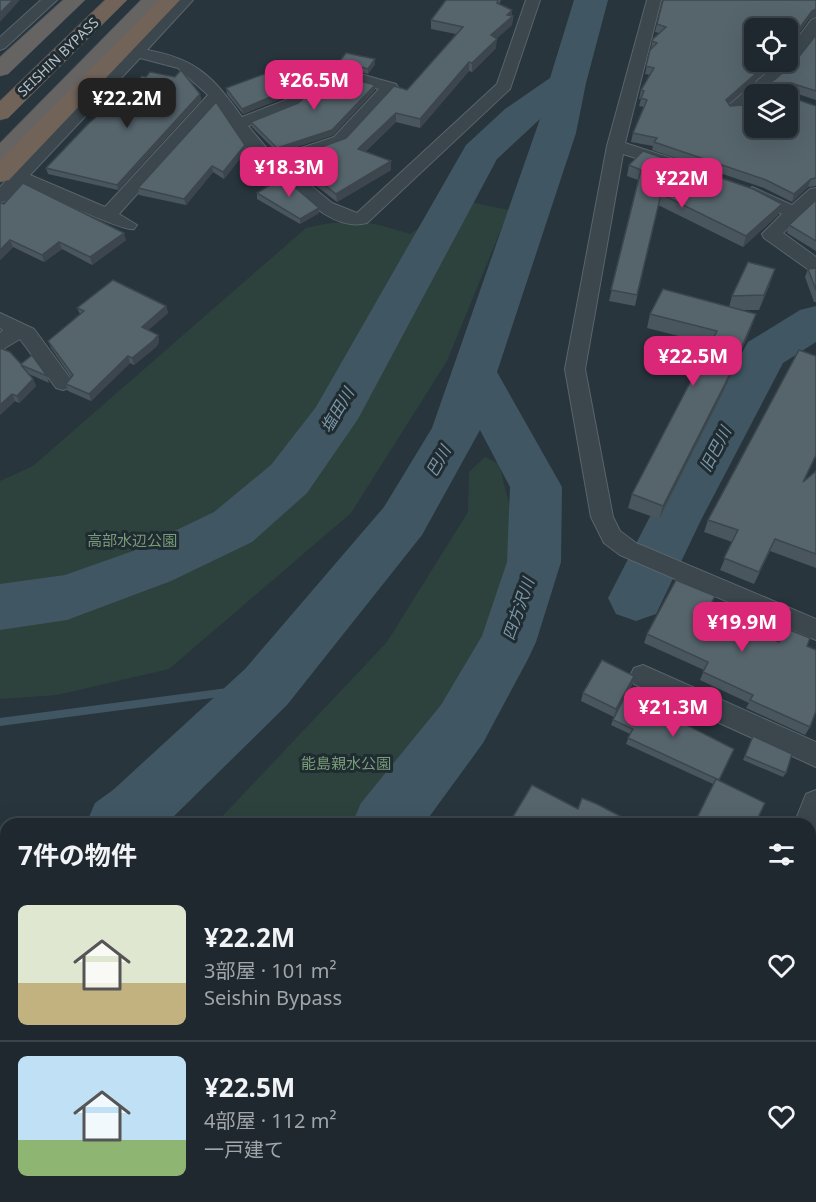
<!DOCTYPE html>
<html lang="ja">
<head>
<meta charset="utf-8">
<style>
	:root { --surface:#1e282e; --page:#263036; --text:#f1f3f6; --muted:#a1a6aa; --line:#3c444a; --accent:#db2777 }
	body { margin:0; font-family:"Noto Sans","Noto Sans JP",sans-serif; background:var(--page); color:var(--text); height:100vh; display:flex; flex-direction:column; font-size:22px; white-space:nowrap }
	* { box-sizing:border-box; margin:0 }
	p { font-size:20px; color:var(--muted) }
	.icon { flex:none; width:33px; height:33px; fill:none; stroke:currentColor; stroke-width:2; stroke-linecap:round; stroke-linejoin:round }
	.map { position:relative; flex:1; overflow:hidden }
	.sheet { position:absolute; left:0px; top:818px; width:816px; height:386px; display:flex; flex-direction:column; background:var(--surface); border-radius:18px 18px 0 0; box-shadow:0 6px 24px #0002,0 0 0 2px var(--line) }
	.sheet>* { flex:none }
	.buttons { position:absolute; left:744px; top:18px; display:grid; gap:12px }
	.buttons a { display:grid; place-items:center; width:54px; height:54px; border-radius:9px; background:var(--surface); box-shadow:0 6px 24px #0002,0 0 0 2px var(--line); font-size:30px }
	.price { position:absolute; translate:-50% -51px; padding:0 14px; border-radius:12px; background:var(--accent); color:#fff; font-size:20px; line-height:39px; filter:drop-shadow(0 2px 3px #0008) }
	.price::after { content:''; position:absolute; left:50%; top:36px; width:18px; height:14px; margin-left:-9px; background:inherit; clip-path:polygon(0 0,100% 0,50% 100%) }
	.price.active { background:#222; color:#fff }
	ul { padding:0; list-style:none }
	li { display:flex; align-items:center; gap:18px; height:150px; padding:0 18px }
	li+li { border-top:2px solid var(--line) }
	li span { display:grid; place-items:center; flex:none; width:168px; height:120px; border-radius:9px; color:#555 }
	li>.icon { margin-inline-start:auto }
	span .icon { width:72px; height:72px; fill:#fffc; stroke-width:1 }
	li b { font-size:26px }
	h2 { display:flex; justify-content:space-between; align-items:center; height:72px; padding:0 18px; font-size:26px }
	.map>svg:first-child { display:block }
	.green { fill:#2d423d }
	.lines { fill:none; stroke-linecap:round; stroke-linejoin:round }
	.stream { fill:#405763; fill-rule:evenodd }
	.river { fill:#405763; fill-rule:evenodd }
	.minor-casing { stroke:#59646b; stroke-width:2 }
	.trunk-casing { stroke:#465158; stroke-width:1 }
	.motorway-casing { stroke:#465158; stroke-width:1 }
	.minor { fill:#3b474d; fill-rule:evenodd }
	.trunk { fill:#666463; fill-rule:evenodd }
	.motorway { fill:#726359; fill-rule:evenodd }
	.wall { fill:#4a565d }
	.shaded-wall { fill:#3c464c }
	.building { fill:#56646c; stroke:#3c464c; stroke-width:1.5 }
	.labels { text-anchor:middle; stroke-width:6; stroke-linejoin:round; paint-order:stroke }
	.far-street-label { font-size:14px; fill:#b8c1c8; stroke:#202c32 }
	.park-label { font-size:15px; fill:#789b78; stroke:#202c32 }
	.water-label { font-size:16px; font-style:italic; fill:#7c98a8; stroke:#202c32 }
</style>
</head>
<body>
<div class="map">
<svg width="816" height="1202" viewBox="0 0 816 1202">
	<rect width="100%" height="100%" fill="#28353d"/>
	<!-- green -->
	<g class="green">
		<path d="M 465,201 L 509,210 L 447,361 L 351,513 L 169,669 L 57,695 L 0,699 L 0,481 L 33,466 L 306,228 C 350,218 367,220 410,234 Z"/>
		<polygon points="485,457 499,464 509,504 519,569 489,659 383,804 358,823 216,823 387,642 468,512 469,472"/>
	</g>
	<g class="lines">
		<!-- stream -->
		<polygon class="stream" points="266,683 269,684 271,687 269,690 266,691 0,726 0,718"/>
		<!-- river -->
		<g class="river">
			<polygon points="574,0 608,0 586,83 576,133 497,372 562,487 561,562 536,642 528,659 483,743 424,824 352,824 361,803 441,705 482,636 507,562 510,487 480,430 422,535 287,705 166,824 86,824 95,803 113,790 245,669 384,507 432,428 540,119 497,159 358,419 307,493 252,542 171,581 67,620 0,630 0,584 65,575 133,551 214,512 271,465 316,407 466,145 505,109 550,78"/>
			<polygon points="816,306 816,342 783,363 701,520 656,614 636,621 616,614 608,598 657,503 748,342 800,310"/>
			<polygon points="6,873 6,939 0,942 0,875"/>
			<polygon points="6,1083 6,1159 0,1161 0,1086"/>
		</g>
		<defs>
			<g id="minor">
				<polygon points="41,0 57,0 5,48 0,50 0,37"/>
				<path d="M 178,0 L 193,0 L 147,50 C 197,59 213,77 242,117 L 286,100 L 322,67 L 328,65 L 396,84 L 398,87 L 396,90 L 346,145 L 286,165 L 332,203 L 357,213 L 497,84 L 526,0 L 540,0 L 510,89 L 367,223 C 333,232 303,196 281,177 C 272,170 262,166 254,158 C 240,142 230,122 217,105 L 119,214 L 137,225 L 134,229 C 122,232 42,192 22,184 L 6,201 L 0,202 L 0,187 ZM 140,58 L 178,68 L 208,95 L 105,207 L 30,175 ZM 331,76 L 379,89 L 334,137 L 274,157 L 248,126 L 298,106 Z"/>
				<polygon points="647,0 661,0 625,143 677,160 680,164 671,169 623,154 585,369 613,517 620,531 636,543 816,619 816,640 620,555 604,543 591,517 565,369 607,146"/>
				<path d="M 816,18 C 816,23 816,29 816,33 C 812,48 771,94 754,94 L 754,100 L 740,112 L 728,112 L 726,109 L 728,106 L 779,62 L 788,62 L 788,51 L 811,20 Z"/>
				<polygon points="752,187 792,205 810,189 816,188 816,203 783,233 816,257 816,272 809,270 764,238 762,234 782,214 746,196 743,192"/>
				<polygon points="0,313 34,329 70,378 73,383 70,388 63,390 56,388 20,339 0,351 0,333 3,330 0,328"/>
				<polygon points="643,665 816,742 816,767 634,684 630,676 634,668"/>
				<polygon points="816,790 816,833 810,836 810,824 794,824 806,794"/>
				<polygon points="810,1048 816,1051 816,1083 810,1080"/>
				<polygon points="636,1197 670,1197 668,1202 634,1202"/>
			</g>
			<g id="trunk">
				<polygon points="63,0 85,0 8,74 0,76 0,57"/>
				<polygon points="141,0 162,0 8,161 0,163 0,143"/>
			</g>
			<g id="motorway">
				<polygon points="105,0 127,0 8,118 0,120 0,101"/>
				<polygon points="159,0 180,0 9,180 0,182 0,161"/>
			</g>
		</defs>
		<!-- minor casing -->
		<use href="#minor" class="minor-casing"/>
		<!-- trunk casing -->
		<use href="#trunk" class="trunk-casing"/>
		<!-- motorway casing -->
		<use href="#motorway" class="motorway-casing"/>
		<!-- minor -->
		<use href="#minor" class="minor"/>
		<!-- trunk -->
		<use href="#trunk" class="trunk"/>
		<!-- motorway -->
		<use href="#motorway" class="motorway"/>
	</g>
	<!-- wall -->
	<g class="wall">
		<polygon points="446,0 501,0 499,4 513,16 512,25 496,39 496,48 472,72 469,71 420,128 396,122 365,152 391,161 391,170 337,202 292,167 291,158 346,138 407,90 456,34 431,29 431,20"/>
		<polygon points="809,19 788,47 788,54 788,28 754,62 776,62 729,104 730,106 744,105 757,94 759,87 774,80 794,63 816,35 816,100 789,91 790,97 816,106 816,186 808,187 792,202 764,188 652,150 653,146 631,142 633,133 644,107 639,106 641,99 639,99 641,90 650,75 645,74 653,39 659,33 655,32 657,24"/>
		<polygon points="375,59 375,64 368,74 340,66 340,61"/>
		<polygon points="226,88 288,96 243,114 227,94"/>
		<polygon points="375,90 333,135 278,153 252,127 251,122"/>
		<polygon points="200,94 201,100 118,190 48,174 46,168"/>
		<polygon points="246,151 224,179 213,172 186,205 139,195 138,188"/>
		<polygon points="629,165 778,215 743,247 658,205 635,306 609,301 638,180 627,176"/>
		<polygon points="257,193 319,213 300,224 257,199"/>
		<polygon points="816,200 816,251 787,233 789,225"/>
		<polygon points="0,203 126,240 92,265 62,249 44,262 13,247 0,260"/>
		<polygon points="816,268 816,302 814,302 805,277 808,269"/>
		<polygon points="770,284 759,310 742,310 756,314 751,328 725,388 659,519 628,508 632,494 710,344 647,328 650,314 729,307 732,296"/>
		<polygon points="166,306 168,313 148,330 158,335 159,342 156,347 134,365 130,363 91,401 68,391 66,384 71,377 51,348 48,341 80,314 77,308"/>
		<polygon points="816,356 816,456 804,481 816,471 816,568 770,551 754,584 720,570 732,542 704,532 708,520"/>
		<polygon points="21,364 47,376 49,383 29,374 33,379 36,386 19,403 15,401 0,415"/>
		<polygon points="715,596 709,611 779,642 785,628 807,646 810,727 805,735 746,708 749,703 700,680 704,670 644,643 647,634"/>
		<polygon points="632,685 627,694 734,749 713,784 626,744 630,734 611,725 614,717 581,701 583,693"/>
		<polygon points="753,736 786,773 783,777 743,760"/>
		<polygon points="578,809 635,824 511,824 511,820"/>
		<polygon points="816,930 816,1023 810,1020 810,945"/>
		<polygon points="810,1079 816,1082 816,1148 810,1145"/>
	</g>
	<!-- shaded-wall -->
	<g class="shaded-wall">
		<polygon points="13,0 20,0 0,22 0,13"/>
		<polygon points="816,9 816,17 809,19 788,48 789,42 812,11"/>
		<polygon points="512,10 512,25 491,43 491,35"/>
		<polygon points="497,39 496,48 472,72 472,63"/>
		<polygon points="375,59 375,64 368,74 368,69"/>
		<polygon points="469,62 469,71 420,128 420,119"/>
		<polygon points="769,62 776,62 724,108 726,100"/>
		<polygon points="791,83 789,91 782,92 784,84"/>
		<polygon points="375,85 375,90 333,135 278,153 277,148"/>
		<polygon points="287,90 288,96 243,114 242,109"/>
		<polygon points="200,94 201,100 118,190 117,185"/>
		<polygon points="396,113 396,122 358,158 358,149"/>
		<polygon points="245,145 246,151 224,179 223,172"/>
		<polygon points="391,161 391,170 337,202 336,194"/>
		<polygon points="212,166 213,172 186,205 184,199"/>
		<polygon points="811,179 808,187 792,202 794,194"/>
		<polygon points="782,204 778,215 743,247 746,236"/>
		<polygon points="319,208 319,213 300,224 300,219"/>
		<polygon points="124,233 126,240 92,265 90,257"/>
		<polygon points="10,240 13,247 0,260 0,250"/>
		<polygon points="59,242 62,249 44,262 42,255"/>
		<polygon points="775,269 770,284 759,310 764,295"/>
		<polygon points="166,306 168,313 144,334 142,327"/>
		<polygon points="756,314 751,328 725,388 659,519 663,506"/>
		<polygon points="158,335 159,342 156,347 134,365 132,358"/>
		<polygon points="128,356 130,363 91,401 89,394"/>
		<polygon points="33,379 36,386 19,403 17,396"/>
		<polygon points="12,394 15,401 0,415 0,405"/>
		<polygon points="634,676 632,685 614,717 616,709"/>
	</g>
	<!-- building -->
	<g class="building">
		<polygon points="0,0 13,0 0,13"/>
		<polygon points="446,0 498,0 497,3 512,10 507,15 513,16 491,35 497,39 472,63 469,62 420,119 396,113 358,149 391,161 336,194 291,158 346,138 394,86 407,90 463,27 431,20"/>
		<polygon points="663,0 816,0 816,9 812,11 789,42 788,52 788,28 754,28 754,62 769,62 726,100 730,106 744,105 754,96 754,128 788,128 788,94 757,94 758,93 759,87 774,80 794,63 816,35 816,91 791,83 784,84 783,87 788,88 790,97 816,106 816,178 811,179 794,194 766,180 654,142 657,138 633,133 647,100 641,98 644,91 641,90 654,68 646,66 650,50 657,43 652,41 653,39 666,27 657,24"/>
		<polygon points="346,53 375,59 368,69 340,61"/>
		<polygon points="181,70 200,94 117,185 46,168 88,124 126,90 129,90 142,76 146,77 150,72 175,77"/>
		<polygon points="267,73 287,90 242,109 226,88"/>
		<polygon points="331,73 375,85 332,130 277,148 251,122 298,103"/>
		<polygon points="216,102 245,145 223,172 212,166 184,199 138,188"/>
		<polygon points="643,151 753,189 782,204 746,236 661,194 637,295 611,290 641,170 629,165"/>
		<polygon points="283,177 319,208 300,219 257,193"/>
		<polygon points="23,183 124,233 90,257 59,242 42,255 10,240 0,250 0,203 4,204"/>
		<polygon points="816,200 816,241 789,225"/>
		<polygon points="748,262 775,269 764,295 732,296"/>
		<polygon points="816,268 816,290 808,269"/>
		<polygon points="113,280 166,306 142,327 158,335 154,340 132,358 128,356 89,394 66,384 73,375 48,341 84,311 77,308"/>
		<polygon points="663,289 756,314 730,374 663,506 632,494 717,331 650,314"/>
		<polygon points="0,348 10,352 21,364 32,355 47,376 21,365 33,379 17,396 12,394 0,405"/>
		<polygon points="799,350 816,356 816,455 803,482 816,471 816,554 775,539 759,572 724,558 738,530 708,520"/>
		<polygon points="676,580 715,596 708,610 779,642 785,628 810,638 807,646 816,650 816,711 810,727 750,700 753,695 703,672 708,662 647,634"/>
		<polygon points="602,660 634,676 616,709 583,693"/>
		<polygon points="626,694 734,749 719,780 628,738 633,729 613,720"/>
		<polygon points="753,736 792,754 786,773 745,756"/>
		<polygon points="716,779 765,803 755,824 694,824"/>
		<polygon points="532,785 578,809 582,798 597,804 635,824 519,824 511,820"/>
		<polygon points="816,939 816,1014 810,1010 810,955"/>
		<polygon points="810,1079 816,1082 816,1140 810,1136"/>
		<polygon points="123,1197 555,1197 552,1202 130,1202"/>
	</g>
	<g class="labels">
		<!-- far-street labels -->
		<g class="far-street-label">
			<text transform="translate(58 57) rotate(-44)" y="5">SEISHIN BYPASS</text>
		</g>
		<!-- park labels -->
		<g class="park-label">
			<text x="132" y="546">高部水辺公園</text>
			<text x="346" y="769">能島親水公園</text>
		</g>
		<!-- water labels -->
		<g class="water-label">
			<text transform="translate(337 410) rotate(-59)" y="6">塩田川</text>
			<text transform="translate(715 449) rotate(-62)" y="6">旧巴川</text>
			<text transform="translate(438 461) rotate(-60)" y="6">巴川</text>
			<text transform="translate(518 609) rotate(-71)" y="6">四方沢川</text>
		</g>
	</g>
</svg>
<div class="buttons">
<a><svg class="icon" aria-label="locate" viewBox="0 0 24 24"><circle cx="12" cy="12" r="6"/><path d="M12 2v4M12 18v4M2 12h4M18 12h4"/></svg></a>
<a><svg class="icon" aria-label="layers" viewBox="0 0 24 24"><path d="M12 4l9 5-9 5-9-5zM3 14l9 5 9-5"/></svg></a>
</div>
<b class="price" style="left:314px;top:111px">¥26.5M</b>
<b class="price active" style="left:127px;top:129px">¥22.2M</b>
<b class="price" style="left:289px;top:198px">¥18.3M</b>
<b class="price" style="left:682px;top:209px">¥22M</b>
<b class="price" style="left:693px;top:387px">¥22.5M</b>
<b class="price" style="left:742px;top:653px">¥19.9M</b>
<b class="price" style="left:673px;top:738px">¥21.3M</b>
<section class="sheet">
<h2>7件の物件<svg class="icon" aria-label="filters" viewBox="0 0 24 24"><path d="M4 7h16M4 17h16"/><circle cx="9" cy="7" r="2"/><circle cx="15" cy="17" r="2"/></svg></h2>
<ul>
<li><span style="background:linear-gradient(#dfe7d0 65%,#c2b280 0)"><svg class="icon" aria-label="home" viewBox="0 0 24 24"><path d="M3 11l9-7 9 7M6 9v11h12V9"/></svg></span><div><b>¥22.2M</b><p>3部屋 · 101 m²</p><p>Seishin Bypass</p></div><svg class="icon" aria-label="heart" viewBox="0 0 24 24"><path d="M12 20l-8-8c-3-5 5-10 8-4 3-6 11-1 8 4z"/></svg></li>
<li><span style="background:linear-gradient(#bfe0f5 70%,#8fb573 0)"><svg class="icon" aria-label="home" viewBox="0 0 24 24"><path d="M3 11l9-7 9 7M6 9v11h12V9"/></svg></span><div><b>¥22.5M</b><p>4部屋 · 112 m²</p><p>一戸建て</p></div><svg class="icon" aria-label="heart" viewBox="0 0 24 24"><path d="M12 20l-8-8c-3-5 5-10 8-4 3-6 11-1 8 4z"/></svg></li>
</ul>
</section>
</div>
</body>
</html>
